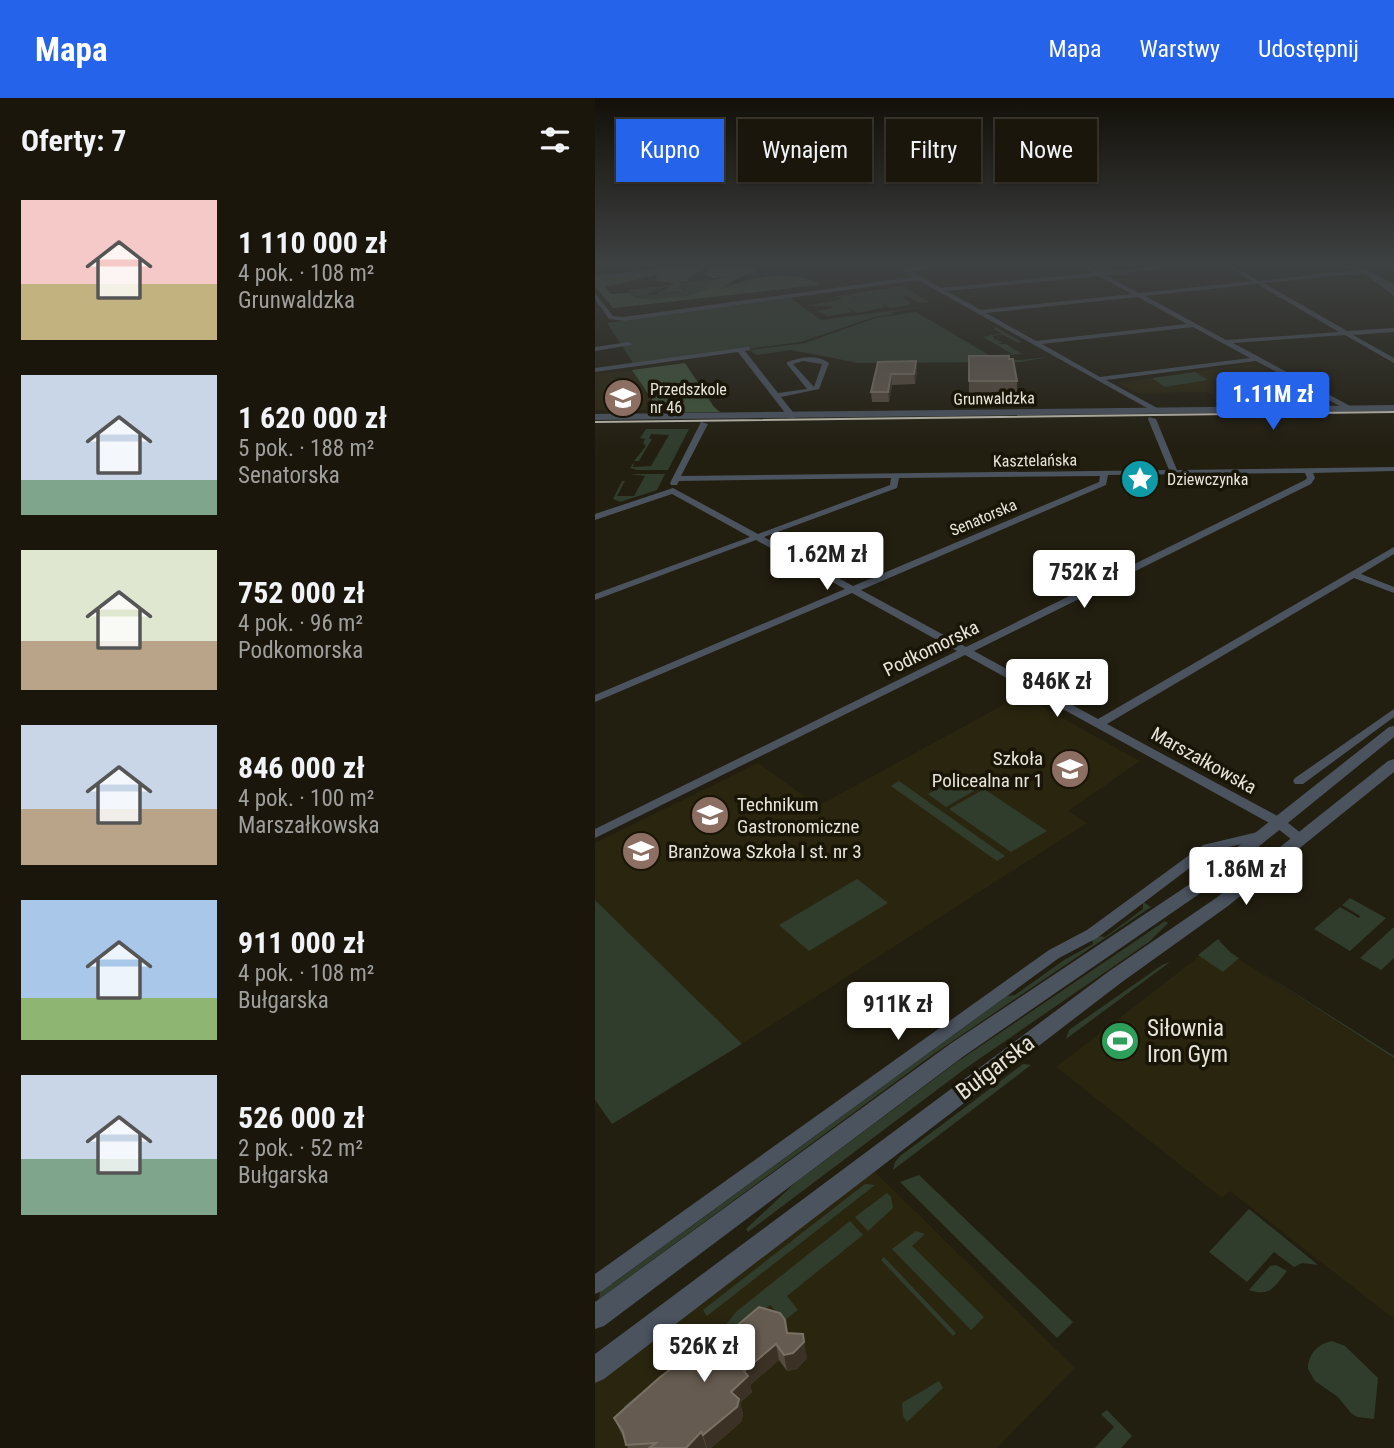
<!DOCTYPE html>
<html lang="pl">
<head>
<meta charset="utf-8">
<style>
	:root { --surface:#1a160c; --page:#231f15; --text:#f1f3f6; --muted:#9f9f9d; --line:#38352d; --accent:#2563eb }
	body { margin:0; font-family:"Roboto Condensed",sans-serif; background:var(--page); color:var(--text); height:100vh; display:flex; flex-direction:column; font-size:26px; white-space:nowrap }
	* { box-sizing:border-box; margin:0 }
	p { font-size:23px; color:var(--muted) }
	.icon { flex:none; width:38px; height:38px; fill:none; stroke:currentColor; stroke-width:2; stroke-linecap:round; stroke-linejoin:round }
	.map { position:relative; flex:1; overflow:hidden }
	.drawer { display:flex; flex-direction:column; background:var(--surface); width:595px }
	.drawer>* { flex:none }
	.banner { position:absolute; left:21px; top:21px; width:665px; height:63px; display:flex; gap:14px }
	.price { position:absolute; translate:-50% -60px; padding:0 16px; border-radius:7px; background:#fff; color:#222; font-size:23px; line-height:46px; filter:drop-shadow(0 2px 4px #0008) }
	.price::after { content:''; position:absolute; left:50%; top:42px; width:21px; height:16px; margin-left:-10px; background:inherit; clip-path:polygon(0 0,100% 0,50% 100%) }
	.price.on { background:var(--accent); color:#fff }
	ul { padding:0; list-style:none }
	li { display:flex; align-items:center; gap:21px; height:175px; padding:0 21px }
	li span { display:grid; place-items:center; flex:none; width:196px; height:140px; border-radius:0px; color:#555 }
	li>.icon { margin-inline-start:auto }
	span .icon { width:84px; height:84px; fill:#fffc; stroke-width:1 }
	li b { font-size:30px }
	h2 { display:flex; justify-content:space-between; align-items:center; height:84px; padding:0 21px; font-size:30px }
	.tag { padding:0 24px; border-radius:0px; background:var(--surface); box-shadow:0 2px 5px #0004,0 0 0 2px var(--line); font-size:24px; line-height:63px }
	.tag.on { background:var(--accent); color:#fff }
	header { display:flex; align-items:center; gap:42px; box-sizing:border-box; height:98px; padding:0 35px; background:var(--accent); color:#fff }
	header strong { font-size:33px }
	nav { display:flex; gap:38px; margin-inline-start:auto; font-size:24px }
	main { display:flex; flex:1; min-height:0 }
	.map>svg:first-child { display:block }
	.built { fill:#2a250f }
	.green { fill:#303d2d }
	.forest { fill:#3f543a; fill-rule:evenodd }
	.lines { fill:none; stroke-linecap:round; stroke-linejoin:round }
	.pedestrian { fill:#4b535f; fill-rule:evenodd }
	.minor { fill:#4b535f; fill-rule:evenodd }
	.tertiary { fill:#4b535f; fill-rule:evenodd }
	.tram { stroke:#bfbdb2; stroke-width:2 }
	.wall { fill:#564b3f }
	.shaded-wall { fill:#3b3225 }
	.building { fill:#665b50; stroke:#7a7165; stroke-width:2 }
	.labels { text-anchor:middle; stroke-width:7; stroke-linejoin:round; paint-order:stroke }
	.far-poi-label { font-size:16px; fill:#e7e5db; stroke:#191507; text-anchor:start }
	.far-street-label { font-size:16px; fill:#e7e5db; stroke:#191507 }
	.street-label { font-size:19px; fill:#e7e5db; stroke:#191507 }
	.poi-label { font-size:19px; fill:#e7e5db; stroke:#191507; text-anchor:start }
	.near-poi-label { font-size:23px; fill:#e7e5db; stroke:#191507; text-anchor:start }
	.near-street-label { font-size:23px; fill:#e7e5db; stroke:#191507 }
</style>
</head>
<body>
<header>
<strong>Mapa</strong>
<nav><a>Mapa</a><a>Warstwy</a><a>Udostępnij</a></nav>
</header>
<main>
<section class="drawer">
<h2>Oferty: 7<svg class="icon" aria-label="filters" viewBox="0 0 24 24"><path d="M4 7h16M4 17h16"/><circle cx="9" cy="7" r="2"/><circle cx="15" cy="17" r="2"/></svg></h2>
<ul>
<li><span style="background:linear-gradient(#f6c9c9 60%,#c2b280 0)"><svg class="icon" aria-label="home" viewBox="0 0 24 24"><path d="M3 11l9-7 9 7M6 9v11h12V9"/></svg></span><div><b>1 110 000 zł</b><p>4 pok. · 108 m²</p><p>Grunwaldzka</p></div></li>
<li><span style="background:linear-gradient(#c9d6e8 75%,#7fa58c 0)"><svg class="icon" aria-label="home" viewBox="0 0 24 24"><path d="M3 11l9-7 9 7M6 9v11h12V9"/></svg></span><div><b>1 620 000 zł</b><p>5 pok. · 188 m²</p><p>Senatorska</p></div></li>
<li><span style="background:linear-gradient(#dfe7d0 65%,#b9a48a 0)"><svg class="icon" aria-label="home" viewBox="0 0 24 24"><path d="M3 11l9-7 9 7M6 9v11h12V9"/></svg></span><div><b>752 000 zł</b><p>4 pok. · 96 m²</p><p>Podkomorska</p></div></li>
<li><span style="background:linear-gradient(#c9d6e8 60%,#b9a48a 0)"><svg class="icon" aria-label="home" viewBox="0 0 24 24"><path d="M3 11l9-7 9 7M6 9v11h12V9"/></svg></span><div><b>846 000 zł</b><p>4 pok. · 100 m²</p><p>Marszałkowska</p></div></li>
<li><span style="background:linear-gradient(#a9c7e8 70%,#8fb573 0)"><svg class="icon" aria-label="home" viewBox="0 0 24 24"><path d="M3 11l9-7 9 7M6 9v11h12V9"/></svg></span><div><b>911 000 zł</b><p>4 pok. · 108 m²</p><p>Bułgarska</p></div></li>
<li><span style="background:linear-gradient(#c9d6e8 60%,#7fa58c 0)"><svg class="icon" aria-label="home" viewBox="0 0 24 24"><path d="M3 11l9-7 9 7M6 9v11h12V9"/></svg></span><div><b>526 000 zł</b><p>2 pok. · 52 m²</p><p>Bułgarska</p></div></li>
</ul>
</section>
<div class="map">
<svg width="799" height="1350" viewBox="0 0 799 1350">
	<rect width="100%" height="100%" fill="#221e10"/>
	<!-- built -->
	<g class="built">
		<polygon points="653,266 661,267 715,297 720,303 622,306 617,296 612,294 542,295 523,285"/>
		<polygon points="37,272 64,312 0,312 0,276"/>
		<polygon points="548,315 638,316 485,320 174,323 176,320"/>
		<polygon points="426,597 545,663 473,713 492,725 147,946 0,802 0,745 163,665 223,708"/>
		<polygon points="620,846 799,960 799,1221 635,1093 627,1100 461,969"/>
		<polygon points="271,1065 480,1270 402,1350 0,1350 0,1272"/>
	</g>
	<!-- green -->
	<g class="green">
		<path d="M 116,181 L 113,183 L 117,185 L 109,189 L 114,191 C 99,196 58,208 43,200 C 40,198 37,196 34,195 L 35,192 L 75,187 L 51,197 L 64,196 L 62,194 L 72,190 L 76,195 L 92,192 L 82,189 L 86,185 Z"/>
		<polygon points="307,188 334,204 325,205 311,198 308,199 316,205 314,207 295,210 283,203 291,209 262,215 250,207 258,214 233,218 221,213 238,210 237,208 214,208 248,201 241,198 254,197 269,205 255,196"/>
		<polygon points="196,200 226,222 348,206 296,214 298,216 279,219 206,244 38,265 12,225"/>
		<polygon points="321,214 394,257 417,256 388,239 407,235 398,231 401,230 393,225 427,244 423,245 407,236 398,238 399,241 407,244 403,246 411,246 427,256 393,259 403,262 424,262 454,259 426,264 263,265 196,252 161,257 154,252 210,245 281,220"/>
		<polygon points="600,274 613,282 570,289 557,280"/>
		<polygon points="51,331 94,331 73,372 42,372 35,370 39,364 38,369 56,368 74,337 56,336 54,341 57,341 44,363 39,363 51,348 48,345 50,341 45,340"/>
		<polygon points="35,376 70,376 62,392 25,404 18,401 27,383 30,383 22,398 39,398 50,378"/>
		<polygon points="367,677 386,689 351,709 333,696"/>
		<polygon points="304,683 410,758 402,763 296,688"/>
		<polygon points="389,691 452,733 416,754 354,711"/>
		<polygon points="262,781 293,805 214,853 184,827"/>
		<polygon points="755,800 791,820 755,853 719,831 745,809 764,820 765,818 747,807"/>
		<polygon points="0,802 147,946 17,1026 0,1002"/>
		<polygon points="548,804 556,809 340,955 4,1201 5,1193 15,1185 17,1186 412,898 420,897 469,862 498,846 497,841 502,838 510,839 548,811"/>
		<polygon points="570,823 573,825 554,844 371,970 153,1134 151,1131 200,1085 362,964"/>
		<polygon points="799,829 799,860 786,872 765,860"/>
		<polygon points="623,841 636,855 799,958 799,960 644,860 628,874 603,857"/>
		<polygon points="575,864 471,941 474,932 567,867"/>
		<polygon points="428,966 436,967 298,1072 300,1064 305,1058"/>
		<polygon points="324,1077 478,1224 462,1240 305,1084"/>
		<polygon points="270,1086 280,1087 112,1218 108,1212"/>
		<polygon points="292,1095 296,1099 298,1110 273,1133 260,1119"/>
		<polygon points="654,1111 723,1167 707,1165 699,1169 679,1154 652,1184 614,1154"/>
		<polygon points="255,1123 268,1137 192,1198 203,1212 189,1223 175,1207 27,1320 29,1308 127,1231 142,1213"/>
		<polygon points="321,1133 330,1136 317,1148 389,1219 376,1232 297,1151"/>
		<polygon points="289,1159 361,1235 358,1238 286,1162"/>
		<path d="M 681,1167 L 692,1173 C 679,1189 676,1199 654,1192 L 675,1168 Z"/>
		<path d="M 737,1243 L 750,1248 L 783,1280 L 779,1321 L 762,1319 L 756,1315 L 743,1299 L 720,1283 L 713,1271 C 713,1256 723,1246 737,1243 Z"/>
		<polygon points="344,1283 348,1290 312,1324 308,1318 307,1305"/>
		<polygon points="512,1312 537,1338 526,1350 500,1350 519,1329 506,1316"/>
	</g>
	<!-- forest -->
	<g class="forest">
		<path d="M 128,165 L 154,165 L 161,175 L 151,176 L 125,191 C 154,181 193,168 224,187 L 18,210 L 0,188 L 0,181 ZM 112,169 L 115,173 L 111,176 L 116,180 L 133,179 L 112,183 L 117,185 L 108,188 L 114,191 L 91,198 L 57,202 L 42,200 L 34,195 L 16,196 L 10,189 L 61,177 L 62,183 L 79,185 L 72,190 L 74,194 L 89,193 L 83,189 L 86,185 L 82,185 L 93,183 L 93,180 Z"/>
		<polygon points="90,265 119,309 125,314 66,315 37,272"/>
	</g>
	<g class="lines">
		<!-- pedestrian -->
		<polygon class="pedestrian" points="34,244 37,246 36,247 0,253 0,249"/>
		<!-- minor -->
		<g class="minor">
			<polygon points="110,165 123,165 0,182 0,178"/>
			<path d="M 295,165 L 300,165 L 311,170 L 386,165 L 316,173 L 346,190 L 498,175 L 482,165 L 487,165 L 505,174 L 600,165 L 616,165 L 510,177 L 544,195 L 657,183 L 627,165 L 632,165 L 664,183 L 770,171 L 799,193 L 799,198 L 769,175 L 669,185 L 752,233 L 799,230 L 799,234 L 758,237 L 799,260 L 799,265 L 750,237 L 638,245 L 757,309 L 757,313 L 754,313 L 661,263 L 511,282 L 564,311 L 565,313 L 561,315 L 323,182 L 29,223 L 14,221 L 0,201 L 0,195 L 18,218 L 29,219 L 318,179 ZM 503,178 L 537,196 L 386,212 L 351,193 ZM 662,186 L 744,234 L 631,242 L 550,198 ZM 543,199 L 592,226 L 441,243 L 391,215 ZM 598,229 L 655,260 L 505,279 L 447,246 Z"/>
			<path d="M 153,249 L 155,250 L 155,252 L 150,253 L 183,295 L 212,291 L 192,266 L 192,264 C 206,259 221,256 234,265 L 224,291 L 186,299 L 201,318 L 200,320 L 194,320 L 143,254 L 0,274 L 0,270 ZM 208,263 L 227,266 L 219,289 L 198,266 Z"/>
			<path d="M 554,319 L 561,321 L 582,372 L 799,369 L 799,373 L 718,375 L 720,380 L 716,386 L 379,553 L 503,621 L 799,449 L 799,456 L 766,476 L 799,489 L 799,495 L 759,480 L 512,626 L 688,721 L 711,739 L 713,742 L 711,745 L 701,745 L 678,727 L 370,557 L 0,740 L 0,731 L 362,553 L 257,495 L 0,604 L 0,597 L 250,491 L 161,442 L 0,502 L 0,496 L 155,439 L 77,396 L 0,422 L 0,416 L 78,390 L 163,436 L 295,387 L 296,380 L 84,383 L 82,387 L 76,387 L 75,385 L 106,324 L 113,326 L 86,378 L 574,372 L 553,321 ZM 710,375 L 712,380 L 710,382 L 371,549 L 266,492 L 511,387 L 513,377 ZM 505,378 L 504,384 L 258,488 L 169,439 L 302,390 L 304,380 Z"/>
			<polygon points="799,611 799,619 708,686 700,686 698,683 700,680"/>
			<polygon points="667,733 672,734 674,737 672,740 617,753 502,840 464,860 7,1193 0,1196 0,1176 454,852 492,832 608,747"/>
		</g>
		<!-- tertiary -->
		<g class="tertiary">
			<path d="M 739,165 C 761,165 780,175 799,187 L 799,192 L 773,176 Z"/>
			<polygon points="799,307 799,313 0,322 0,316"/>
			<polygon points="799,628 799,639 610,792 369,958 9,1228 0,1231 0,1204 355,946 598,784 794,629"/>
			<polygon points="799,661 799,674 633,808 527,884 9,1281 0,1285 0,1256 513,874 621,800 793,663"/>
		</g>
		<!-- tram -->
		<polyline class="tram" points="0,324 799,314"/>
	</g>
	<!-- wall -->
	<g class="wall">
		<polygon points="374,258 422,283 422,302 374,302"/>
		<polygon points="321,263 322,273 320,286 297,287 294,304 277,304 276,294 283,264"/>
		<polygon points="193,1235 212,1260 202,1271 192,1273 184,1262 155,1287 157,1294 145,1305 148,1317 146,1324 116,1350 111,1350 111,1349 110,1350 33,1350 19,1320 126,1241"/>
	</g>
	<!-- shaded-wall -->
	<g class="shaded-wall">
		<polygon points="321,263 322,273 320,286 319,276"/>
		<polygon points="296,276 297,287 294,304 293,294"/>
		<polygon points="208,1236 212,1260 202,1271 192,1273 189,1257"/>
		<polygon points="181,1246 184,1262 155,1287 157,1294 145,1305 148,1317 146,1324 116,1350 112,1350 108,1337 149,1273"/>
		<polygon points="106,1334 111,1349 110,1350 91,1350"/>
	</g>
	<!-- building -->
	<g class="building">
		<polygon points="374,258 414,258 414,261 418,261 422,283 374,283"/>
		<polygon points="321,263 319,276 296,276 293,294 276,294 283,264"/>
		<polygon points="164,1209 185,1215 190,1222 192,1235 208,1236 209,1244 198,1255 189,1257 181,1246 149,1273 153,1278 136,1294 144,1301 142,1309 108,1337 106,1334 91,1350 54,1350 61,1345 31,1347 28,1334 19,1320 64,1280 121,1236 126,1241"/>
	</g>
	<!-- sky -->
	<linearGradient id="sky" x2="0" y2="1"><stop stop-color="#131009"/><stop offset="0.47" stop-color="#3e4142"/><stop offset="1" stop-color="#3e4142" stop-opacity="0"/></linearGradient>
	<rect width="799" height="354" fill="url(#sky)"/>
	<!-- icons -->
	<defs>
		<symbol id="school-disc" viewBox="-11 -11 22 22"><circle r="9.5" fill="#8d6e63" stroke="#191507"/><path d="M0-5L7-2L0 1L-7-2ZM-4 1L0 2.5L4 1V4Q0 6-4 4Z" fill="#fff"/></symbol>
		<symbol id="sight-disc" viewBox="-11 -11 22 22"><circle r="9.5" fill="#0f9aa8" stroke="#191507"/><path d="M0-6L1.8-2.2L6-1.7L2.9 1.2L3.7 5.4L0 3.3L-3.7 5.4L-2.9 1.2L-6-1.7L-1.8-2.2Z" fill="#fff"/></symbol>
		<symbol id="stadium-disc" viewBox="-11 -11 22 22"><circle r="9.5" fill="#2e9e5b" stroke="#191507"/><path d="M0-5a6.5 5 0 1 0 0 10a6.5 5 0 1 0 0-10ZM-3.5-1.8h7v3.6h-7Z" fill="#fff"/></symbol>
	</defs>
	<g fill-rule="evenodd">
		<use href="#school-disc" x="6" y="278" width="44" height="44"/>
		<use href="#sight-disc" x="523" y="359" width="44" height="44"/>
		<use href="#school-disc" x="453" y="649" width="44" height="44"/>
		<use href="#school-disc" x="93" y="695" width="44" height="44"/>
		<use href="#school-disc" x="24" y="731" width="44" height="44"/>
		<use href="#stadium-disc" x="503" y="921" width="44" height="44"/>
	</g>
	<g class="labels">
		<!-- far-poi labels -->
		<g class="far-poi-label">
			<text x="55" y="297">Przedszkole<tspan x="55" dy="18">nr 46</tspan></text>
			<text x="572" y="387">Dziewczynka</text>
		</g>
		<!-- far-street labels -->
		<g class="far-street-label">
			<text transform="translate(399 300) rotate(-1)" y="6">Grunwaldzka</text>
			<text transform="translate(440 362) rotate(-1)" y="6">Kasztelańska</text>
			<text transform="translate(388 419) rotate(-23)" y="6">Senatorska</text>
		</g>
		<!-- street labels -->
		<g class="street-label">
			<text transform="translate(336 550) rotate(-26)" y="7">Podkomorska</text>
			<text transform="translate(609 662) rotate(29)" y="7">Marszałkowska</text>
		</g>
		<!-- poi labels -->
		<g class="poi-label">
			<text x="448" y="667" text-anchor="end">Szkoła<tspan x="448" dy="22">Policealna nr 1</tspan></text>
			<text x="142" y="713">Technikum<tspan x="142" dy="22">Gastronomiczne</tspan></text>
			<text x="73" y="760">Branżowa Szkoła I st. nr 3</text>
		</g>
		<!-- near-poi labels -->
		<g class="near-poi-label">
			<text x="552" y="938">Siłownia<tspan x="552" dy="26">Iron Gym</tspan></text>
		</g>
		<!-- near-street labels -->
		<g class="near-street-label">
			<text transform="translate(400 969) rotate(-37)" y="8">Bułgarska</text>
		</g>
	</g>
</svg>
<b class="price on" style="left:678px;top:334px">1.11M zł</b>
<b class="price" style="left:232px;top:494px">1.62M zł</b>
<b class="price" style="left:489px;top:512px">752K zł</b>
<b class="price" style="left:462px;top:621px">846K zł</b>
<b class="price" style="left:651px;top:809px">1.86M zł</b>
<b class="price" style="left:303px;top:944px">911K zł</b>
<b class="price" style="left:109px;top:1286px">526K zł</b>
<div class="banner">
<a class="tag on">Kupno</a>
<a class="tag">Wynajem</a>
<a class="tag">Filtry</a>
<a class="tag">Nowe</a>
</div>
</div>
</main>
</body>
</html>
